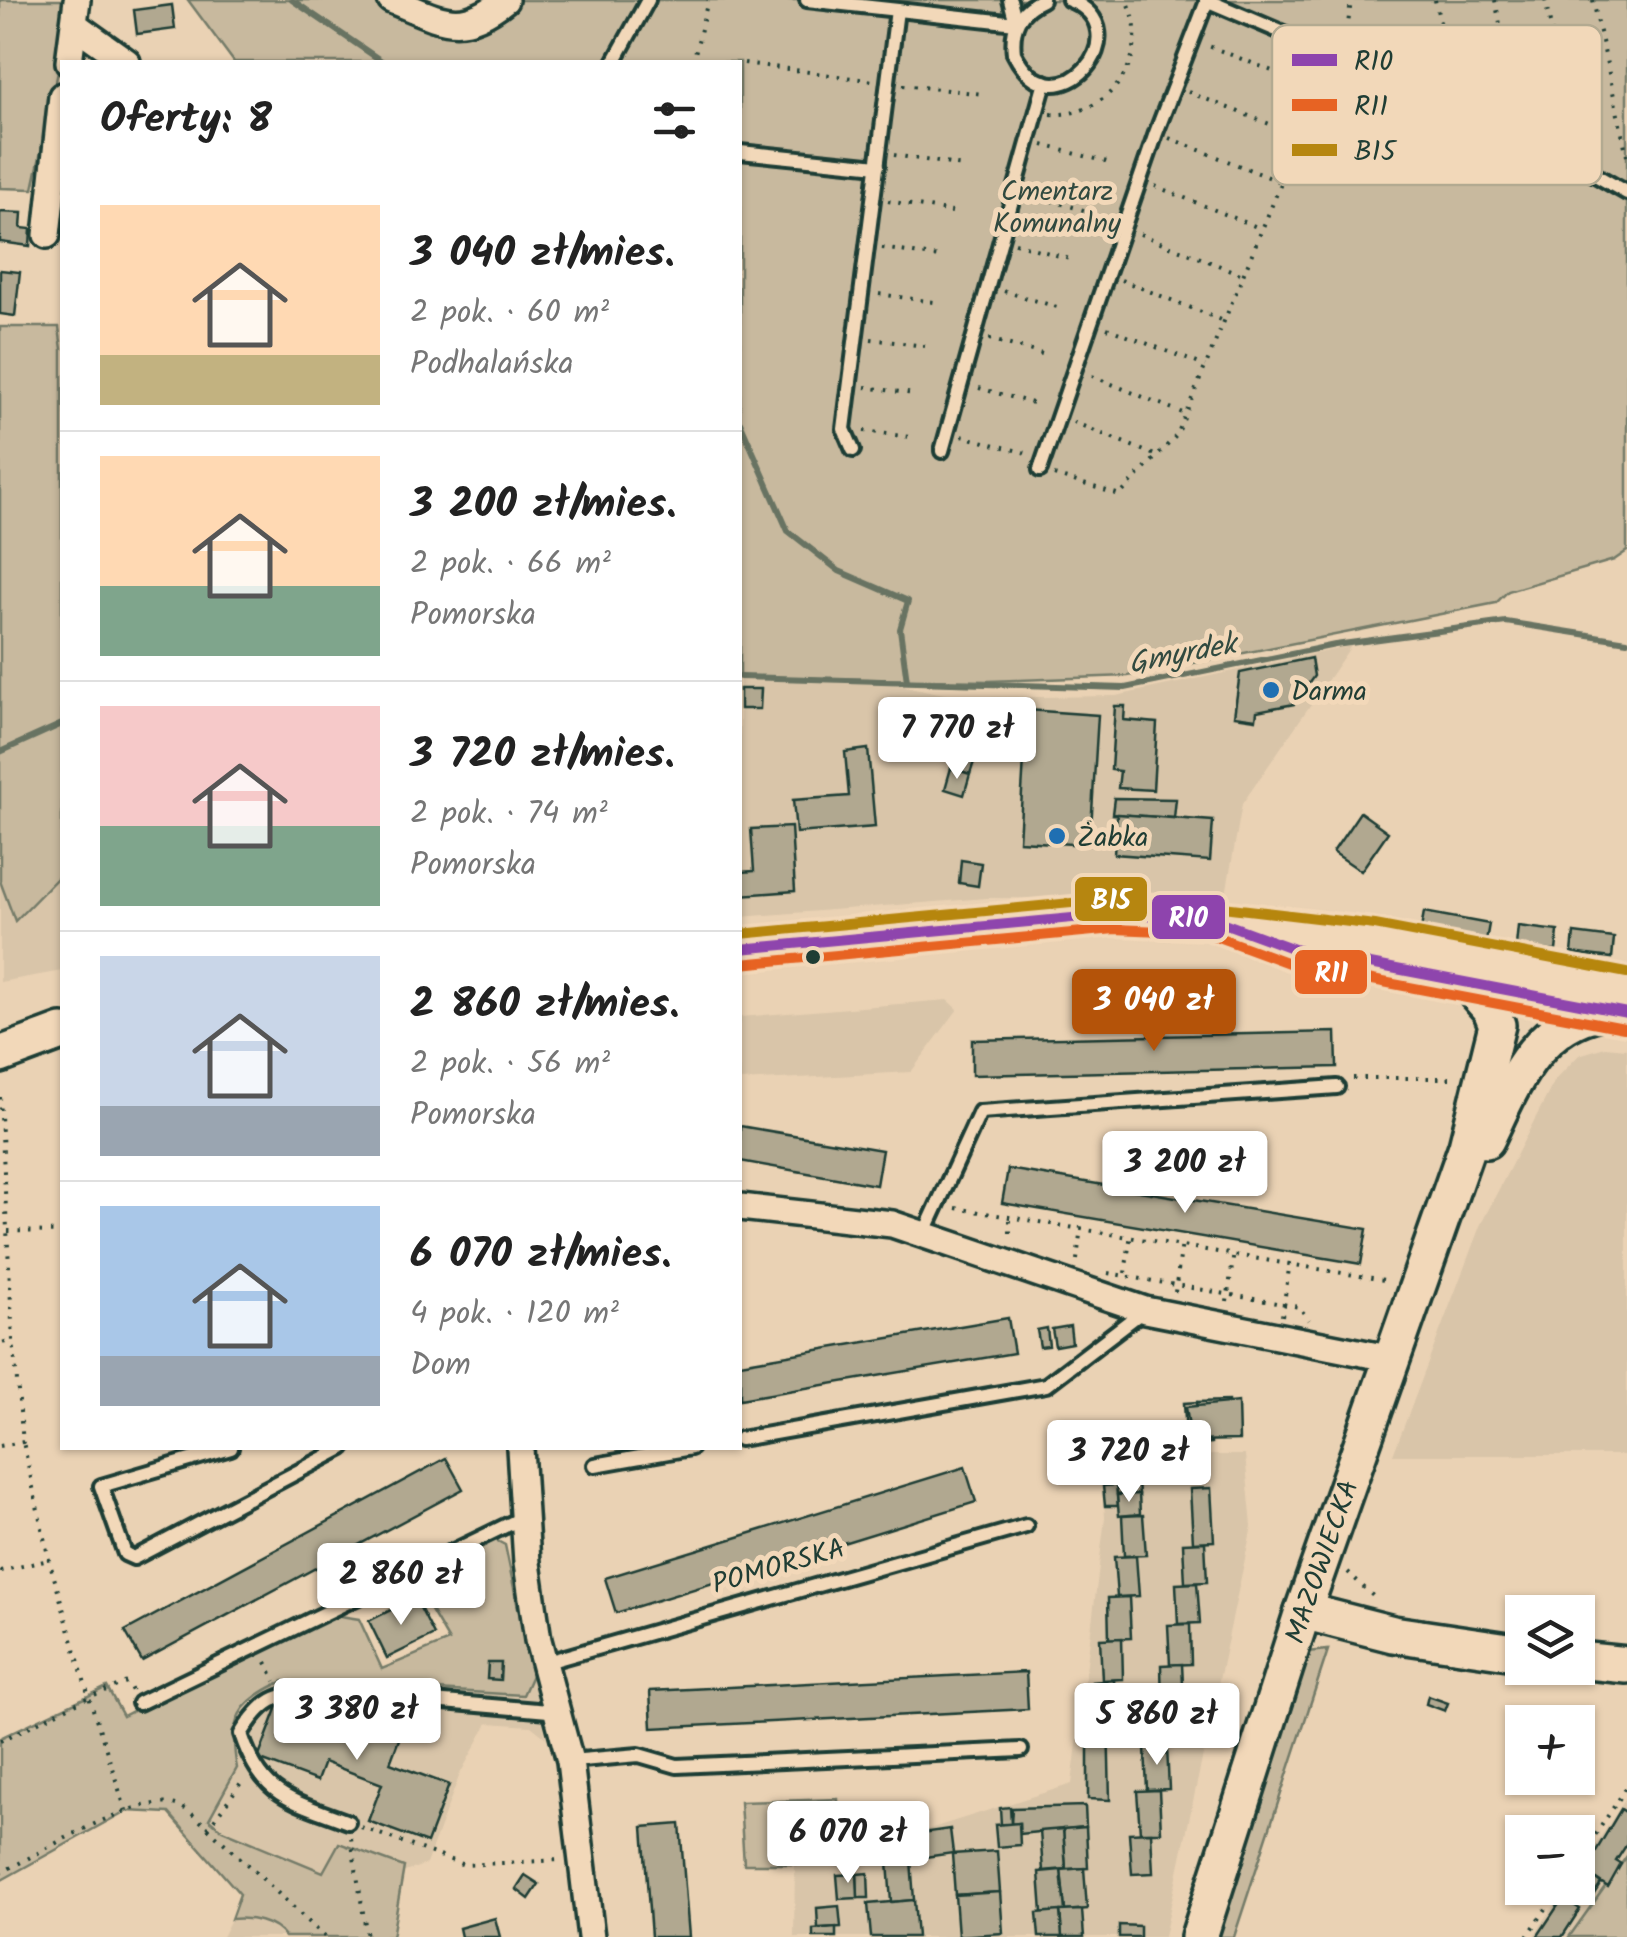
<!DOCTYPE html>
<html lang="pl">
<head>
<meta charset="utf-8">
<style>
	:root { --surface:#fff; --page:#f2f2f2; --text:#222; --muted:#767676; --line:#e0e0e0; --accent:#b45309 }
	body { margin:0; font-family:Kalam,sans-serif; background:var(--page); color:var(--text); height:100vh; display:flex; flex-direction:column; font-size:38px; white-space:nowrap }
	* { box-sizing:border-box; margin:0 }
	p { font-size:32px; color:var(--muted) }
	.icon { flex:none; width:55px; height:55px; fill:none; stroke:currentColor; stroke-width:2; stroke-linecap:round; stroke-linejoin:round }
	.map { position:relative; flex:1; overflow:hidden }
	.details { position:absolute; left:60px; top:60px; width:682px; height:1390px; display:flex; flex-direction:column; background:var(--surface); border-radius:0px; box-shadow:0 2px 8px #0004 }
	.details>* { flex:none }
	.controls { position:absolute; left:1505px; top:1595px; display:grid; gap:20px }
	.controls a { display:grid; place-items:center; width:90px; height:90px; border-radius:0px; background:var(--surface); box-shadow:0 2px 8px #0004; font-size:50px }
	.price { position:absolute; translate:-50% -85px; padding:0 22px; border-radius:10px; background:#fff; color:#222; font-size:32px; line-height:65px; filter:drop-shadow(0 2px 5px #0008) }
	.price::after { content:''; position:absolute; left:50%; top:60px; width:30px; height:22px; margin-left:-15px; background:inherit; clip-path:polygon(0 0,100% 0,50% 100%) }
	.price.current { background:var(--accent); color:#fff }
	ul { padding:0; list-style:none }
	li { display:flex; align-items:center; gap:30px; height:250px; padding:0 40px }
	li+li { border-top:2px solid var(--line) }
	li span { display:grid; place-items:center; flex:none; width:280px; height:200px; border-radius:0px; color:#555 }
	li>.icon { margin-inline-start:auto }
	span .icon { width:120px; height:120px; fill:#fffc; stroke-width:1 }
	li b { font-size:42px }
	h2 { display:flex; justify-content:space-between; align-items:center; height:120px; padding:0 40px; font-size:42px }
	.map>svg:first-child { display:block }
	.built { fill:#d9c5a9 }
	.green { fill:#c8b99e; stroke:#747b69; stroke-width:2.5 }
	.lines { fill:none; stroke-linecap:round; stroke-linejoin:round }
	.stream { stroke:#687362; stroke-width:6 }
	.building { fill:#b1a890; stroke:#1f3d34; stroke-width:2.5 }
	.lane-casing { stroke:#1f3d34; stroke-width:20 }
	.street-casing { stroke:#1f3d34; stroke-width:32 }
	.secondary-casing { stroke:#1f3d34; stroke-width:42 }
	.path { stroke:#1f3d34; stroke-width:4; stroke-dasharray:2.5 8; stroke-linecap:butt }
	.lane { stroke:#f2d8b9; stroke-width:12 }
	.street { stroke:#f2d8b9; stroke-width:25 }
	.secondary { stroke:#f2d8b9; stroke-width:35 }
	.bus-1-casing { stroke:#f2d8b9; stroke-width:18 }
	.bus-2-casing { stroke:#f2d8b9; stroke-width:18 }
	.bus-3-casing { stroke:#f2d8b9; stroke-width:18 }
	.bus-1 { stroke:#8e44ad; stroke-width:10 }
	.bus-2 { stroke:#e76323; stroke-width:10 }
	.bus-3 { stroke:#b68610; stroke-width:10 }
	.poi-dot { fill:#1f6fb2; stroke:#f2d8b9; stroke-width:4 }
	.bus-dot { fill:#1f3d34; stroke:#f2d8b9; stroke-width:4 }
	.labels { text-anchor:middle; stroke-width:10; stroke-linejoin:round; paint-order:stroke }
	.park-label { font-size:28px; fill:#30493f; stroke:#f2d8b9 }
	.poi-label { font-size:28px; fill:#1f3d34; stroke:#f2d8b9; text-anchor:start }
	.street-label { font-size:28px; fill:#1f3d34; stroke:#f2d8b9 }
	.water-label { font-size:30px; font-style:italic; fill:#314a40; stroke:#f2d8b9 }
	.key { fill:#f2d8b9; stroke:#b3aa91; stroke-width:2.5 }
	.key-label { font-size:28px; fill:#1f3d34 }
	.line-badge { stroke:#f2d8b9; stroke-width:4 }
	.badge-label { font-size:28px; text-anchor:middle; font-weight:bold; fill:#fff }
</style>
</head>
<body>
<div class="map">
<svg width="1627" height="1937" viewBox="0 0 1627 1937">
	<rect width="100%" height="100%" fill="#ead2b4"/>
	<filter id="ink" filterUnits="userSpaceOnUse"><feTurbulence type="fractalNoise" baseFrequency=".01" numOctaves="2"/><feDisplacementMap in="SourceGraphic" scale="20" xChannelSelector="R" yChannelSelector="G"/><feConvolveMatrix kernelMatrix="1 2 1 2 8 2 1 2 1" color-interpolation-filters="sRGB"/></filter>
	<g filter="url(#ink)">
		<!-- built -->
		<g class="built">
			<polygon points="1351,646 1242,804 1225,900 987,898 740,917 740,680 879,681 964,698 1116,696"/>
			<polygon points="62,872 62,971 0,982 0,881 14,920"/>
			<polygon points="948,1000 958,1009 911,1072 740,1081 740,1017"/>
			<polygon points="1605,1047 1627,1049 1627,1455 1393,1455 1480,1226 1555,1080 1579,1055"/>
			<polygon points="1101,1455 1245,1455 1252,1526 1164,1937 794,1937 795,1863 869,1848 1072,1784 1105,1518"/>
			<polygon points="532,1675 546,1738 531,1726 488,1723 460,1774 426,1864 397,1875 326,1880 222,1830 209,1819 237,1768 230,1735 239,1714 269,1687 284,1681 523,1695"/>
			<polygon points="1627,1797 1627,1856 1569,1937 1533,1937 1566,1888 1578,1888 1578,1871"/>
			<polygon points="250,1917 282,1931 285,1937 222,1937 231,1919"/>
		</g>
		<!-- green -->
		<g class="green">
			<polygon points="0,0 69,0 65,39 33,189 0,188"/>
			<polygon points="188,0 400,0 457,15 492,0 1627,0 1627,551 1614,560 1508,591 1496,603 1128,676 989,681 740,677 740,62 234,62"/>
			<polygon points="0,327 59,327 62,349 62,873 15,921 0,881"/>
			<path d="M 486,1535 L 505,1545 L 532,1675 L 523,1695 L 284,1681 C 237,1701 228,1721 237,1768 L 209,1819 L 222,1830 L 323,1872 L 339,1843 L 404,1867 L 392,1937 L 285,1937 C 273,1921 250,1917 231,1919 L 240,1894 L 169,1813 L 126,1811 L 0,1881 L 0,1738 L 107,1687 L 123,1716 L 322,1613 L 359,1619 L 382,1669 L 449,1641 L 419,1590 L 438,1560 Z"/>
			<polygon points="1328,1650 1234,1937 1214,1937 1308,1652"/>
			<polygon points="838,1799 840,1864 744,1864 740,1802"/>
			<polygon points="1627,1856 1627,1937 1569,1937"/>
		</g>
		<g class="lines">
			<!-- stream -->
			<g class="stream">
				<polyline points="292,0 383,62"/>
				<polyline points="740,422 788,531 839,571 908,601 900,629 907,681"/>
				<polyline points="740,677 1125,688 1335,645 1506,622 1627,641"/>
				<polyline points="0,752 62,724"/>
			</g>
		</g>
		<!-- building -->
		<g class="building">
			<polygon points="172,5 175,29 137,34 134,10"/>
			<polygon points="0,212 22,213 21,228 31,229 30,246 0,242"/>
			<polygon points="0,270 20,272 15,316 0,314"/>
			<polygon points="1311,658 1314,676 1294,704 1257,711 1256,719 1234,716 1240,673"/>
			<polygon points="740,689 761,689 760,709 740,709"/>
			<polygon points="974,701 992,707 970,774 951,768"/>
			<polygon points="1115,706 1125,706 1124,720 1157,723 1153,790 1118,788 1120,771 1111,770"/>
			<polygon points="1027,710 1098,715 1090,845 1019,841"/>
			<polygon points="868,749 875,827 796,833 793,800 849,796 845,752"/>
			<polygon points="951,768 970,774 964,795 945,789"/>
			<polygon points="1114,798 1176,799 1174,818 1112,814"/>
			<polygon points="1360,812 1388,832 1361,871 1333,852"/>
			<polygon points="1117,814 1213,821 1210,861 1114,854"/>
			<polygon points="791,827 795,891 740,895 740,872 754,871 751,829"/>
			<polygon points="961,860 981,863 978,886 959,883"/>
			<polygon points="1424,912 1489,924 1486,941 1421,929"/>
			<polygon points="1518,926 1558,931 1556,951 1516,946"/>
			<polygon points="1574,933 1614,938 1612,958 1572,953"/>
			<polygon points="1336,1032 1337,1067 972,1075 972,1040"/>
			<polygon points="740,1126 882,1150 876,1185 740,1161"/>
			<polygon points="1008,1169 1367,1229 1361,1264 1002,1203"/>
			<polygon points="1008,1318 1014,1353 740,1399 740,1363"/>
			<polygon points="1070,1326 1072,1343 1055,1346 1052,1329"/>
			<polygon points="1047,1328 1049,1346 1040,1347 1037,1330"/>
			<polygon points="1228,1401 1230,1433 1210,1435 1211,1443 1200,1444 1197,1402"/>
			<polygon points="1197,1402 1199,1436 1186,1436 1184,1403"/>
			<polygon points="1238,1402 1239,1440 1191,1441 1186,1407"/>
			<polygon points="446,1458 463,1489 142,1661 125,1631"/>
			<polygon points="965,1467 976,1502 616,1613 605,1578"/>
			<polygon points="1138,1483 1139,1494 1117,1495 1116,1485"/>
			<polygon points="1116,1485 1118,1506 1105,1506 1103,1486"/>
			<polygon points="1211,1488 1214,1541 1193,1542 1190,1489"/>
			<polygon points="1139,1494 1140,1514 1119,1516 1117,1495"/>
			<polygon points="1143,1515 1146,1555 1124,1556 1122,1516"/>
			<polygon points="1205,1542 1207,1582 1185,1583 1183,1543"/>
			<polygon points="1136,1556 1139,1596 1117,1597 1114,1557"/>
			<polygon points="1197,1583 1200,1623 1178,1624 1176,1584"/>
			<polygon points="1129,1597 1131,1638 1109,1639 1108,1598"/>
			<polygon points="415,1598 434,1635 387,1658 369,1621"/>
			<polygon points="1190,1624 1191,1664 1170,1665 1168,1625"/>
			<polygon points="1122,1638 1123,1679 1102,1680 1100,1639"/>
			<polygon points="488,1663 501,1663 500,1680 487,1679"/>
			<polygon points="1182,1664 1184,1705 1162,1706 1161,1665"/>
			<polygon points="1026,1672 1028,1709 652,1728 650,1691"/>
			<polygon points="1114,1680 1116,1720 1094,1722 1092,1682"/>
			<polygon points="1428,1696 1448,1703 1445,1711 1426,1704"/>
			<polygon points="280,1701 338,1722 346,1704 404,1726 390,1763 449,1785 427,1843 368,1821 382,1784 324,1762 317,1781 258,1759"/>
			<polygon points="1175,1706 1177,1746 1155,1747 1153,1707"/>
			<polygon points="1108,1721 1110,1800 1088,1799 1088,1723"/>
			<polygon points="1145,1747 1167,1747 1169,1789 1147,1790"/>
			<polygon points="1159,1790 1161,1832 1140,1832 1137,1791"/>
			<polygon points="1085,1806 1086,1827 1019,1834 1019,1823 1011,1824 1012,1808"/>
			<polygon points="1010,1807 1011,1824 1001,1825 1000,1808"/>
			<polygon points="1621,1809 1627,1813 1627,1844 1616,1861 1621,1864 1608,1887 1584,1871"/>
			<polygon points="1019,1823 1020,1845 997,1847 995,1825"/>
			<polygon points="680,1824 689,1937 651,1937 643,1827"/>
			<polygon points="1086,1827 1088,1868 1066,1869 1063,1829"/>
			<polygon points="950,1829 953,1853 911,1859 908,1835"/>
			<polygon points="1063,1829 1066,1869 1043,1871 1040,1831"/>
			<polygon points="1151,1832 1153,1873 1132,1874 1129,1833"/>
			<polygon points="997,1851 1000,1892 955,1895 952,1854"/>
			<polygon points="911,1860 914,1900 891,1902 888,1862"/>
			<polygon points="1084,1868 1087,1909 1065,1911 1061,1870"/>
			<polygon points="1582,1869 1601,1883 1592,1897 1577,1888"/>
			<polygon points="1061,1870 1065,1911 1042,1913 1039,1872"/>
			<polygon points="868,1873 869,1898 858,1898 857,1874"/>
			<polygon points="857,1874 858,1898 839,1899 837,1875"/>
			<polygon points="525,1875 539,1884 529,1899 516,1889"/>
			<polygon points="1000,1892 1003,1933 958,1936 955,1895"/>
			<polygon points="1563,1898 1580,1909 1562,1937 1537,1937"/>
			<polygon points="914,1900 917,1937 871,1937 868,1904"/>
			<polygon points="839,1906 841,1927 818,1928 817,1908"/>
			<polygon points="1082,1910 1084,1937 1062,1937 1060,1911"/>
			<polygon points="1060,1911 1062,1937 1039,1937 1037,1913"/>
			<polygon points="495,1918 500,1937 461,1937 459,1928"/>
			<polygon points="1119,1925 1140,1926 1140,1937 1119,1937"/>
			<polygon points="836,1927 836,1937 813,1937 813,1929"/>
		</g>
		<g class="lines">
			<defs>
				<g id="lane">
					<polyline points="807,0 1016,23 1010,0"/>
					<path d="M 1042,0 C 1019,10 1011,28 1014,53 C 1055,136 1145,29 1069,0"/>
					<polyline points="1206,0 1532,139 1627,193"/>
					<polyline points="614,62 648,0"/>
					<polyline points="740,152 878,166"/>
					<polyline points="853,450 844,429 897,10"/>
					<polyline points="942,451 1045,82"/>
					<polyline points="1040,470 1156,133 1207,1"/>
					<polyline points="924,1234 980,1112 1337,1087"/>
					<polyline points="740,1439 1046,1385 1143,1311"/>
					<polyline points="231,1448 101,1486 125,1554 134,1558 343,1448"/>
					<polyline points="595,1465 691,1448"/>
					<polyline points="547,1662 1026,1526"/>
					<polyline points="139,1703 524,1517"/>
					<polyline points="570,1761 639,1755 677,1766 1021,1750"/>
					<path d="M 348,1822 C 291,1800 262,1798 241,1734 C 263,1699 275,1694 316,1691 L 560,1712"/>
				</g>
				<g id="street">
					<path d="M 391,0 C 441,20 460,36 505,0"/>
					<polyline points="75,25 127,62"/>
					<polyline points="69,62 77,0"/>
					<polyline points="47,235 62,96"/>
					<polyline points="740,1207 892,1224 1145,1310 1393,1359"/>
					<polyline points="520,1448 527,1563 538,1640 570,1761 591,1937"/>
				</g>
				<g id="secondary">
					<path d="M 740,949 L 1115,914 C 1288,917 1458,956 1627,988"/>
					<polyline points="1350,961 1627,1013"/>
					<polyline points="0,1055 62,1032"/>
					<path d="M 1486,1140 C 1512,1086 1535,1023 1602,1011"/>
					<polyline points="1303,1611 1393,1634 1522,1653"/>
					<polyline points="1578,1660 1627,1665"/>
					<path id="s1" d="M 1199,1937 L 1303,1611 L 1467,1146 L 1497,1025 L 1491,1010 L 1470,986"/>
				</g>
			</defs>
			<!-- lane casing -->
			<use href="#lane" class="lane-casing"/>
			<!-- street casing -->
			<use href="#street" class="street-casing"/>
			<!-- secondary casing -->
			<use href="#secondary" class="secondary-casing"/>
			<!-- path -->
			<g class="path">
				<polyline points="1435,0 1454,88"/>
				<polyline points="1495,0 1519,115"/>
				<polyline points="1545,0 1577,147"/>
				<polyline points="1593,0 1627,156"/>
				<polyline points="1346,41 1351,0"/>
				<polyline points="693,62 708,0"/>
				<polyline points="744,63 874,81"/>
				<polyline points="903,85 984,94"/>
				<polyline points="1188,92 1300,136"/>
				<path d="M 1051,114 C 1111,118 1154,54 1127,0"/>
				<polyline points="1169,138 1281,182"/>
				<polyline points="1043,145 1111,163"/>
				<polyline points="894,155 963,166"/>
				<polyline points="1155,186 1262,229"/>
				<polyline points="1031,195 1094,213"/>
				<polyline points="888,201 952,212"/>
				<polyline points="1140,234 1243,275"/>
				<polyline points="1015,243 1073,260"/>
				<polyline points="882,248 939,257"/>
				<polyline points="1121,280 1224,321"/>
				<polyline points="1004,291 1057,307"/>
				<polyline points="879,294 934,302"/>
				<polyline points="1107,328 1205,366"/>
				<polyline points="871,339 925,346"/>
				<polyline points="989,339 1042,354"/>
				<polyline points="1092,376 1185,414"/>
				<polyline points="865,387 914,394"/>
				<polyline points="979,388 1032,403"/>
				<polyline points="1073,422 1157,456"/>
				<polyline points="864,431 910,437"/>
				<polyline points="962,436 1030,454"/>
				<polyline points="1054,475 1120,495 1177,435 1313,106 1303,83 1206,45"/>
				<polyline points="1353,1078 1454,1078"/>
				<polyline points="0,1097 13,1341 0,1343"/>
				<polyline points="956,1208 1390,1281"/>
				<polyline points="1010,1220 1010,1241"/>
				<polyline points="8,1231 62,1232"/>
				<polyline points="1077,1260 1081,1226"/>
				<polyline points="1108,1273 1299,1307 1309,1320"/>
				<polyline points="1125,1273 1131,1234"/>
				<polyline points="1175,1292 1182,1243"/>
				<polyline points="1227,1302 1234,1252"/>
				<polyline points="1282,1316 1290,1262"/>
				<polyline points="0,1446 23,1442 13,1341"/>
				<polyline points="0,1571 49,1560"/>
				<polyline points="1348,1572 1377,1600"/>
				<polyline points="266,1662 276,1681"/>
				<polyline points="0,1741 89,1697 49,1560 23,1442"/>
				<polyline points="126,1811 89,1697 127,1682 132,1691"/>
				<polyline points="361,1827 464,1865 560,1860"/>
				<polyline points="208,1828 325,1937"/>
				<polyline points="351,1838 367,1937"/>
				<polyline points="1578,1861 1627,1787"/>
				<path d="M 0,1873 C 40,1854 134,1793 176,1805 C 187,1808 199,1820 208,1828 L 243,1780"/>
				<polyline points="1527,1937 1560,1888"/>
			</g>
			<!-- lane -->
			<use href="#lane" class="lane"/>
			<!-- street -->
			<use href="#street" class="street"/>
			<!-- secondary -->
			<use href="#secondary" class="secondary"/>
			<defs>
				<polyline id="bus-1" points="740,949 1115,914 1210,918 1297,950 1627,1013"/>
				<polyline id="bus-2" points="741,964 1115,929 1207,933 1294,965 1624,1028"/>
				<polyline id="bus-3" points="740,934 1114,899 1180,902 1375,925 1627,973"/>
			</defs>
			<!-- bus-1 casing -->
			<use href="#bus-1" class="bus-1-casing"/>
			<!-- bus-2 casing -->
			<use href="#bus-2" class="bus-2-casing"/>
			<!-- bus-3 casing -->
			<use href="#bus-3" class="bus-3-casing"/>
			<!-- bus-1 -->
			<use href="#bus-1" class="bus-1"/>
			<!-- bus-2 -->
			<use href="#bus-2" class="bus-2"/>
			<!-- bus-3 -->
			<use href="#bus-3" class="bus-3"/>
		</g>
	</g>
	<!-- markers -->
	<g class="poi-dot">
		<circle cx="1271" cy="690" r="10"/>
		<circle cx="1057" cy="836" r="10"/>
	</g>
	<circle class="bus-dot" cx="813" cy="957" r="9"/>
	<g class="labels">
		<!-- park labels -->
		<g class="park-label">
			<text x="1057" y="200">Cmentarz<tspan x="1057" dy="32">Komunalny</tspan></text>
		</g>
		<!-- poi labels -->
		<g class="poi-label">
			<text x="1291" y="700">Darma</text>
			<text x="1077" y="846">Żabka</text>
		</g>
		<!-- street labels -->
		<g class="street-label">
			<text dy="10" stroke="none"><textPath href="#s1" startOffset="395">MAZOWIECKA</textPath></text>
			<text transform="translate(778 1565) rotate(-16)" y="10">POMORSKA</text>
		</g>
		<!-- water labels -->
		<g class="water-label">
			<text transform="translate(1182 653) rotate(-11)" y="10">Gmyrdek</text>
		</g>
	</g>
	<!-- legend -->
	<rect x="1272" y="25" width="330" height="160" rx="15" class="key"/>
	<rect x="1292" y="54" width="45" height="12" fill="#8e44ad"/>
	<rect x="1292" y="99" width="45" height="12" fill="#e76323"/>
	<rect x="1292" y="144" width="45" height="12" fill="#b68610"/>
	<g class="key-label">
		<text x="1354" y="70">R10</text>
		<text x="1354" y="115">R11</text>
		<text x="1354" y="160">B15</text>
	</g>
	<g class="line-badge">
		<rect x="1073" y="875" width="76" height="48" rx="10" fill="#b68610"/>
		<rect x="1150" y="893" width="77" height="48" rx="10" fill="#8e44ad"/>
		<rect x="1293" y="948" width="76" height="48" rx="10" fill="#e76323"/>
	</g>
	<g class="badge-label">
		<text x="1111" y="909">B15</text>
		<text x="1188" y="927">R10</text>
		<text x="1331" y="982">R11</text>
	</g>
</svg>
<div class="controls">
<a><svg class="icon" aria-label="layers" viewBox="0 0 24 24"><path d="M12 4l9 5-9 5-9-5zM3 14l9 5 9-5"/></svg></a>
<a>+</a>
<a>−</a>
</div>
<b class="price" style="left:957px;top:782px">7 770 zł</b>
<b class="price current" style="left:1154px;top:1054px">3 040 zł</b>
<b class="price" style="left:1185px;top:1216px">3 200 zł</b>
<b class="price" style="left:1129px;top:1505px">3 720 zł</b>
<b class="price" style="left:401px;top:1628px">2 860 zł</b>
<b class="price" style="left:357px;top:1763px">3 380 zł</b>
<b class="price" style="left:1157px;top:1768px">5 860 zł</b>
<b class="price" style="left:848px;top:1886px">6 070 zł</b>
<section class="details">
<h2>Oferty: 8<svg class="icon" aria-label="filters" viewBox="0 0 24 24"><path d="M4 7h16M4 17h16"/><circle cx="9" cy="7" r="2"/><circle cx="15" cy="17" r="2"/></svg></h2>
<ul>
<li><span style="background:linear-gradient(#ffd9b3 75%,#c2b280 0)"><svg class="icon" aria-label="home" viewBox="0 0 24 24"><path d="M3 11l9-7 9 7M6 9v11h12V9"/></svg></span><div><b>3 040 zł/mies.</b><p>2 pok. · 60 m²</p><p>Podhalańska</p></div></li>
<li><span style="background:linear-gradient(#ffd9b3 65%,#7fa58c 0)"><svg class="icon" aria-label="home" viewBox="0 0 24 24"><path d="M3 11l9-7 9 7M6 9v11h12V9"/></svg></span><div><b>3 200 zł/mies.</b><p>2 pok. · 66 m²</p><p>Pomorska</p></div></li>
<li><span style="background:linear-gradient(#f6c9c9 60%,#7fa58c 0)"><svg class="icon" aria-label="home" viewBox="0 0 24 24"><path d="M3 11l9-7 9 7M6 9v11h12V9"/></svg></span><div><b>3 720 zł/mies.</b><p>2 pok. · 74 m²</p><p>Pomorska</p></div></li>
<li><span style="background:linear-gradient(#c9d6e8 75%,#9aa5b1 0)"><svg class="icon" aria-label="home" viewBox="0 0 24 24"><path d="M3 11l9-7 9 7M6 9v11h12V9"/></svg></span><div><b>2 860 zł/mies.</b><p>2 pok. · 56 m²</p><p>Pomorska</p></div></li>
<li><span style="background:linear-gradient(#a9c7e8 75%,#9aa5b1 0)"><svg class="icon" aria-label="home" viewBox="0 0 24 24"><path d="M3 11l9-7 9 7M6 9v11h12V9"/></svg></span><div><b>6 070 zł/mies.</b><p>4 pok. · 120 m²</p><p>Dom</p></div></li>
</ul>
</section>
</div>
</body>
</html>
